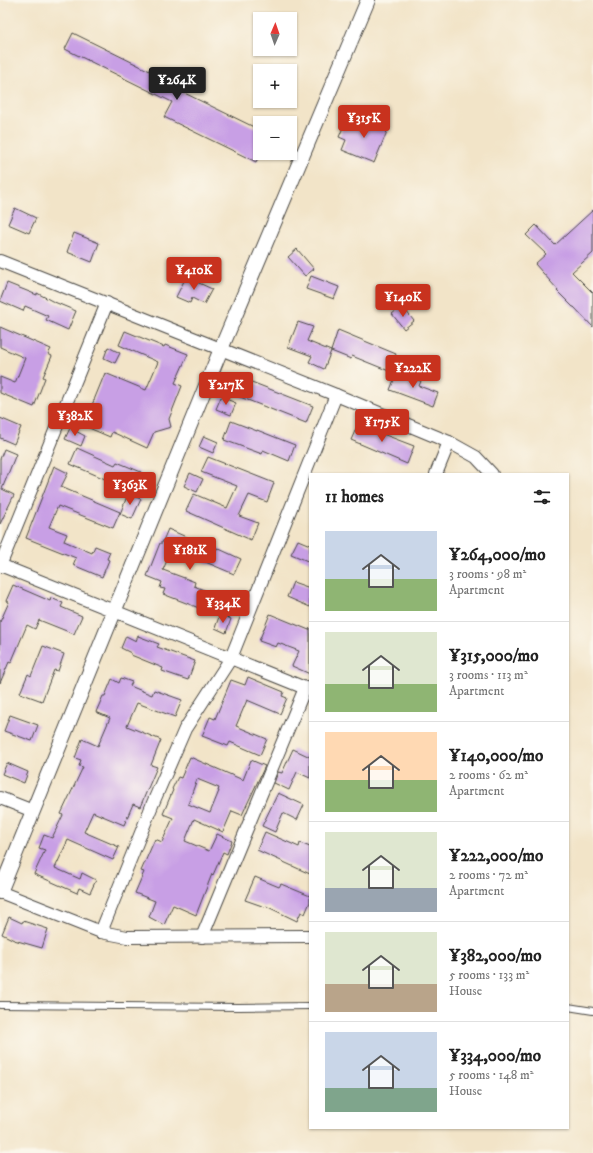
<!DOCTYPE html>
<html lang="en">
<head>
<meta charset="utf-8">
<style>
	:root { --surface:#fff; --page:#f6f6f6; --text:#222; --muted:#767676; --line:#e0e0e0; --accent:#c8321e }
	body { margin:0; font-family:"IM FELL DW Pica",serif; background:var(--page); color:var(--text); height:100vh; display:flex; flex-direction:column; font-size:15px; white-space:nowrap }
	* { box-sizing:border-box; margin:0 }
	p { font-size:13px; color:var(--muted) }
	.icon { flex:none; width:22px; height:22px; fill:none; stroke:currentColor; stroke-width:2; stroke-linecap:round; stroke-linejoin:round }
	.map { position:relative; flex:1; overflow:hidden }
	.drawer { position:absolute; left:309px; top:473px; width:260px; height:656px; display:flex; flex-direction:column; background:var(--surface); border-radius:0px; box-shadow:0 1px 3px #0004 }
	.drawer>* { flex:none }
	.needle { width:26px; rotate:2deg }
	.tools { position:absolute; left:253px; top:12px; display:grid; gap:8px }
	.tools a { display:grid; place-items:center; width:44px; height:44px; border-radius:0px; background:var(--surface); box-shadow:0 1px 3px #0004; font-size:20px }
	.price { position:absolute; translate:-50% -34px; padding:0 9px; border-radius:4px; background:var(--accent); color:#fff; font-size:13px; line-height:26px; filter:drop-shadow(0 1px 2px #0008) }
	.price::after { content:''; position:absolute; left:50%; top:24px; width:12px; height:9px; margin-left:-6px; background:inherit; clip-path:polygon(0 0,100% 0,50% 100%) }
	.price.selected { background:#222; color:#fff }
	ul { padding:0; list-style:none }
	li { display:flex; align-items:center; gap:12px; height:100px; padding:0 16px }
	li+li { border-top:1px solid var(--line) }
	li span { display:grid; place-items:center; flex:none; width:112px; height:80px; border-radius:0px; color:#555 }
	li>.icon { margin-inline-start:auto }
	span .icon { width:48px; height:48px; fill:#fffc; stroke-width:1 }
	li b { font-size:17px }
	h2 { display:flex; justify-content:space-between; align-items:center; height:48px; padding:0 16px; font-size:17px }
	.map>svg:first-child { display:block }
	.building { fill:#c89fe5; fill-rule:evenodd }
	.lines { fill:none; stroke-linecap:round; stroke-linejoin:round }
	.service-casing { stroke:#494743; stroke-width:8 }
	.minor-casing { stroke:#494743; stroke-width:14 }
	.tertiary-casing { stroke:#494743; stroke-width:16 }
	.service { stroke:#fff; stroke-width:6 }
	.minor { stroke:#fff; stroke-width:12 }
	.tertiary { stroke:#fff; stroke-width:14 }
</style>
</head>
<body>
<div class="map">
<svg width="593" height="1153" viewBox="0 0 593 1153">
	<rect width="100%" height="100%" fill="#fbf7ec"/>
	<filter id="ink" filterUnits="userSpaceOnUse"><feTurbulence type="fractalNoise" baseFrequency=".025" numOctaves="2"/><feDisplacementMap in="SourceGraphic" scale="8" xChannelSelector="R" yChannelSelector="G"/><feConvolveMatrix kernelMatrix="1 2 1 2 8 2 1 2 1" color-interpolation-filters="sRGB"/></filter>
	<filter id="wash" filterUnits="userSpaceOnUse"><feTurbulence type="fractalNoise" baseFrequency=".012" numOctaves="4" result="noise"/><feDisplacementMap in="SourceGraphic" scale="16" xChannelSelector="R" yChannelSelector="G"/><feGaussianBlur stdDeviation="0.9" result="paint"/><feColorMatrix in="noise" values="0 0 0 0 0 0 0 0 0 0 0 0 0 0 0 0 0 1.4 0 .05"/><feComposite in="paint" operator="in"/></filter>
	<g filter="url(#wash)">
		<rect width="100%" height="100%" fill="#f2e4c8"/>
		<g id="blocks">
			<!-- building -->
			<g class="building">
				<polygon points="73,33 168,80 166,84 260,130 260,154 256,162 164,117 172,102 65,49"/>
				<polygon points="356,116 388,129 374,163 342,150 346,140 339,137 344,125 351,128"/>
				<polygon points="15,208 36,218 29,233 8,224"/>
				<polygon points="593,210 593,253 572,272 593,293 593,327 574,307 573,307 557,291 558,290 535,264 546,254 526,235 536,225 555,245"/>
				<polygon points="74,233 99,243 92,262 67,252"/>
				<polygon points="297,249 314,269 305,276 288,257"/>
				<polygon points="311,276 339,287 334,299 306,289"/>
				<polygon points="186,277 212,289 204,304 192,298 190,303 176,297"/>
				<polygon points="7,283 37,295 37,293 52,301 76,311 68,330 46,320 48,316 25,306 23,311 0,301"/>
				<polygon points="402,306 414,321 404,329 392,314"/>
				<polygon points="298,322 313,327 307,341 331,351 338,330 396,354 389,371 352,356 351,359 331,351 324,369 309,362 312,356 288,347"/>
				<polygon points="0,327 51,349 48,354 52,356 43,377 45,378 34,407 0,393 0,377 15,383 25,358 0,347"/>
				<polygon points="125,331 164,347 165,345 188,354 175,383 182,386 169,419 171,427 154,432 147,448 112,432 110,437 82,425 91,404 92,405 105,373 146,390 158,362 119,345"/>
				<polygon points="108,347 120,353 115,363 104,358"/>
				<polygon points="397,372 421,381 419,386 438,393 433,406 390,390"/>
				<polygon points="240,381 248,385 249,381 313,406 306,423 235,395"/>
				<polygon points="221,397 236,403 231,415 216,409"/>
				<polygon points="0,418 21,427 14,444 0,438"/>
				<polygon points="231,421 257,431 257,430 295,445 289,461 263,450 262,454 224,440"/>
				<polygon points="359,422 381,431 380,433 414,446 407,464 351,440"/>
				<polygon points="70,428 85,436 81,446 65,439"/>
				<polygon points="204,436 218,442 213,453 199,447"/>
				<polygon points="77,448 115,465 117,462 141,472 133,491 70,464"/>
				<polygon points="4,449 16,454 2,489 14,495 0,524 0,459"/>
				<polygon points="208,457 274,483 267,502 249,495 239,516 258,523 251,540 186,511 194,494 227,508 237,486 201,472"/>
				<polygon points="54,466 68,473 61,487 120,512 113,528 58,506 49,527 67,534 64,541 92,553 95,546 110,552 107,559 109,560 102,577 73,565 76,558 26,538"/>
				<polygon points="190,473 203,479 197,492 184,486"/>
				<polygon points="128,494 141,499 132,519 120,514"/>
				<polygon points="168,529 216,550 217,548 241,559 234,574 172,548 163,570 195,582 194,586 224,598 217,615 163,594 165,589 160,588 162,582 147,576 160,543 162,543"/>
				<polygon points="298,540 310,545 310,562 291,554"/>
				<polygon points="293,582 310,588 310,607 287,597"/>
				<polygon points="13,585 50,601 51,598 63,603 61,607 82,616 74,634 39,620 35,629 27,625 11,663 9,662 0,683 0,622 9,602 6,601"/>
				<polygon points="220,614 231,619 226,633 215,628"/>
				<polygon points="270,614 309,630 310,628 310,674 292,666 299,651 278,643 276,647 259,641"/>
				<polygon points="126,636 136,641 138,636 159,644 157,647 195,661 188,680 162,671 163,668 131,655 131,653 121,648"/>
				<polygon points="43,646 64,654 58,671 54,670 42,701 20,693 28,674 31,676"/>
				<polygon points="248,677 284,692 282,696 287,698 280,714 247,700 236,726 267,739 260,755 230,742 228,746 202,736 210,717 215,719 231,680 245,685"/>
				<polygon points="121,678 132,682 130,686 152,695 154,690 182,700 175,717 137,703 127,726 161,740 151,765 157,767 140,807 133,804 124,825 93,812 84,832 119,847 113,860 68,840 55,868 80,879 82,873 96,880 90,893 79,888 77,893 34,874 45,850 39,848 44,835 52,838 63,815 61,814 83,767 79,766 81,760 75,758 82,739 98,746 110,718 96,712 103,696 105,696 112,679 119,683"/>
				<polygon points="10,715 38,725 32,741 4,731"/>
				<polygon points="293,749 310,757 310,778 297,772 289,790 274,783 278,772 282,773"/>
				<path d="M 190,757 L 243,780 L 251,760 L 265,766 L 242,815 L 232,811 L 223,832 L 194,819 L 185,841 L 209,851 L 217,834 L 232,841 L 227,854 L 223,852 L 213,875 L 212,874 L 196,915 L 173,905 L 164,925 L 149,917 L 155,901 L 135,893 L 144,872 L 141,871 L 155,839 L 162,842 L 173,818 L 163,814 L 173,790 L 172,789 L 178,777 L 181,778 ZM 197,779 L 219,788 L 218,791 L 219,791 L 210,813 L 188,804 Z"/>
				<polygon points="7,763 28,772 24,783 2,774"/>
				<polygon points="278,793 304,805 297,820 283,813 275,832 262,826"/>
				<polygon points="265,832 299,847 300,843 310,847 310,874 257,850"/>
				<polygon points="255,877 279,887 281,884 310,896 310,902 305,914 301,912 297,921 266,906 265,907 245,900"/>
				<polygon points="9,917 22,923 23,921 48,929 42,948 14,940 2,934"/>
			</g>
		</g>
	</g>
	<g filter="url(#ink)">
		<use href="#blocks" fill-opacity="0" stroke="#494743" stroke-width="1"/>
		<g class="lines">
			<defs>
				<g id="service">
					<polyline points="0,1005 239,1007 310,1006"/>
					<polyline points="568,1007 593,1011"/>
				</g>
				<g id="minor">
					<polyline points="0,261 336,395 449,442 476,457 492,474"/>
					<polyline points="436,474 449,442"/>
					<polyline points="0,565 310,690"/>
					<polyline points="0,566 107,303"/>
					<polyline points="0,798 33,811"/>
					<polyline points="0,892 101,932 127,937 310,936"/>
					<polyline points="101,932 153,803 185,729 231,658 336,395"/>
					<polyline points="202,937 305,688"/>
				</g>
				<polyline id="tertiary" points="0,892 221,349 368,0"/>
			</defs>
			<!-- service casing -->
			<use href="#service" class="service-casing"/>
			<!-- minor casing -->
			<use href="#minor" class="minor-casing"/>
			<!-- tertiary casing -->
			<use href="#tertiary" class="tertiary-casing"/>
			<!-- service -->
			<use href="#service" class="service"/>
			<!-- minor -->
			<use href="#minor" class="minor"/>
			<!-- tertiary -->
			<use href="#tertiary" class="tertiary"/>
		</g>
	</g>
</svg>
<div class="tools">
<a><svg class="needle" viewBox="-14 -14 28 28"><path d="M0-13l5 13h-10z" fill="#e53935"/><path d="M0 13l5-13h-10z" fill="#767676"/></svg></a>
<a>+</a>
<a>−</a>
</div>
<b class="price selected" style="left:177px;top:101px">¥264K</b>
<b class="price" style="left:364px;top:139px">¥315K</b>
<b class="price" style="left:194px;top:291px">¥410K</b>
<b class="price" style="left:403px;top:318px">¥140K</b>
<b class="price" style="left:413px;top:389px">¥222K</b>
<b class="price" style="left:226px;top:406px">¥217K</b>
<b class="price" style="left:75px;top:437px">¥382K</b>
<b class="price" style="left:382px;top:443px">¥175K</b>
<b class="price" style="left:130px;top:506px">¥363K</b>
<b class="price" style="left:190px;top:571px">¥181K</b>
<b class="price" style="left:223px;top:624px">¥334K</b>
<section class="drawer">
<h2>11 homes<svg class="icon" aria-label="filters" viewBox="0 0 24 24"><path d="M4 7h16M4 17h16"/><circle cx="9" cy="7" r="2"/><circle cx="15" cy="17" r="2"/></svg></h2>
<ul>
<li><span style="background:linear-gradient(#c9d6e8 60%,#8fb573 0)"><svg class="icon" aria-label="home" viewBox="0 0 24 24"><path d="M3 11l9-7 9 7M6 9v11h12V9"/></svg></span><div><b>¥264,000/mo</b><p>3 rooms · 98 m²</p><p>Apartment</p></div></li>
<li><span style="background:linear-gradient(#dfe7d0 65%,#8fb573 0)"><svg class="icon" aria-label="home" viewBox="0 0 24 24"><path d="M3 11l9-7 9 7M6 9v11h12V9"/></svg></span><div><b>¥315,000/mo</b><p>3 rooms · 113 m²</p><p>Apartment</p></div></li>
<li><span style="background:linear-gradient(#ffd9b3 60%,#8fb573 0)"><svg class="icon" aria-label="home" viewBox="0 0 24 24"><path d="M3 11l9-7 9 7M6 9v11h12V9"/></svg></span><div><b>¥140,000/mo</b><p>2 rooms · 62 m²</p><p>Apartment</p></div></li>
<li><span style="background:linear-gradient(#dfe7d0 70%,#9aa5b1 0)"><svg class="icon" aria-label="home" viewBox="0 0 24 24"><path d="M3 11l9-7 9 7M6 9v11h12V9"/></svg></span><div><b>¥222,000/mo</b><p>2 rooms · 72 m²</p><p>Apartment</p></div></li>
<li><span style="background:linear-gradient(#dfe7d0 65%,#b9a48a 0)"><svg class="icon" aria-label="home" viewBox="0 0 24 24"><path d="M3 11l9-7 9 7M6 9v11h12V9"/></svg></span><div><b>¥382,000/mo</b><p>5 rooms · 133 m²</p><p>House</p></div></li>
<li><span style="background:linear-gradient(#c9d6e8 70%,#7fa58c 0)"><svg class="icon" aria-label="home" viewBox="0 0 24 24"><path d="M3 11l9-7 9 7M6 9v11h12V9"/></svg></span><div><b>¥334,000/mo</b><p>5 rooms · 148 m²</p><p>House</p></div></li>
</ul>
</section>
</div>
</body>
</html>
